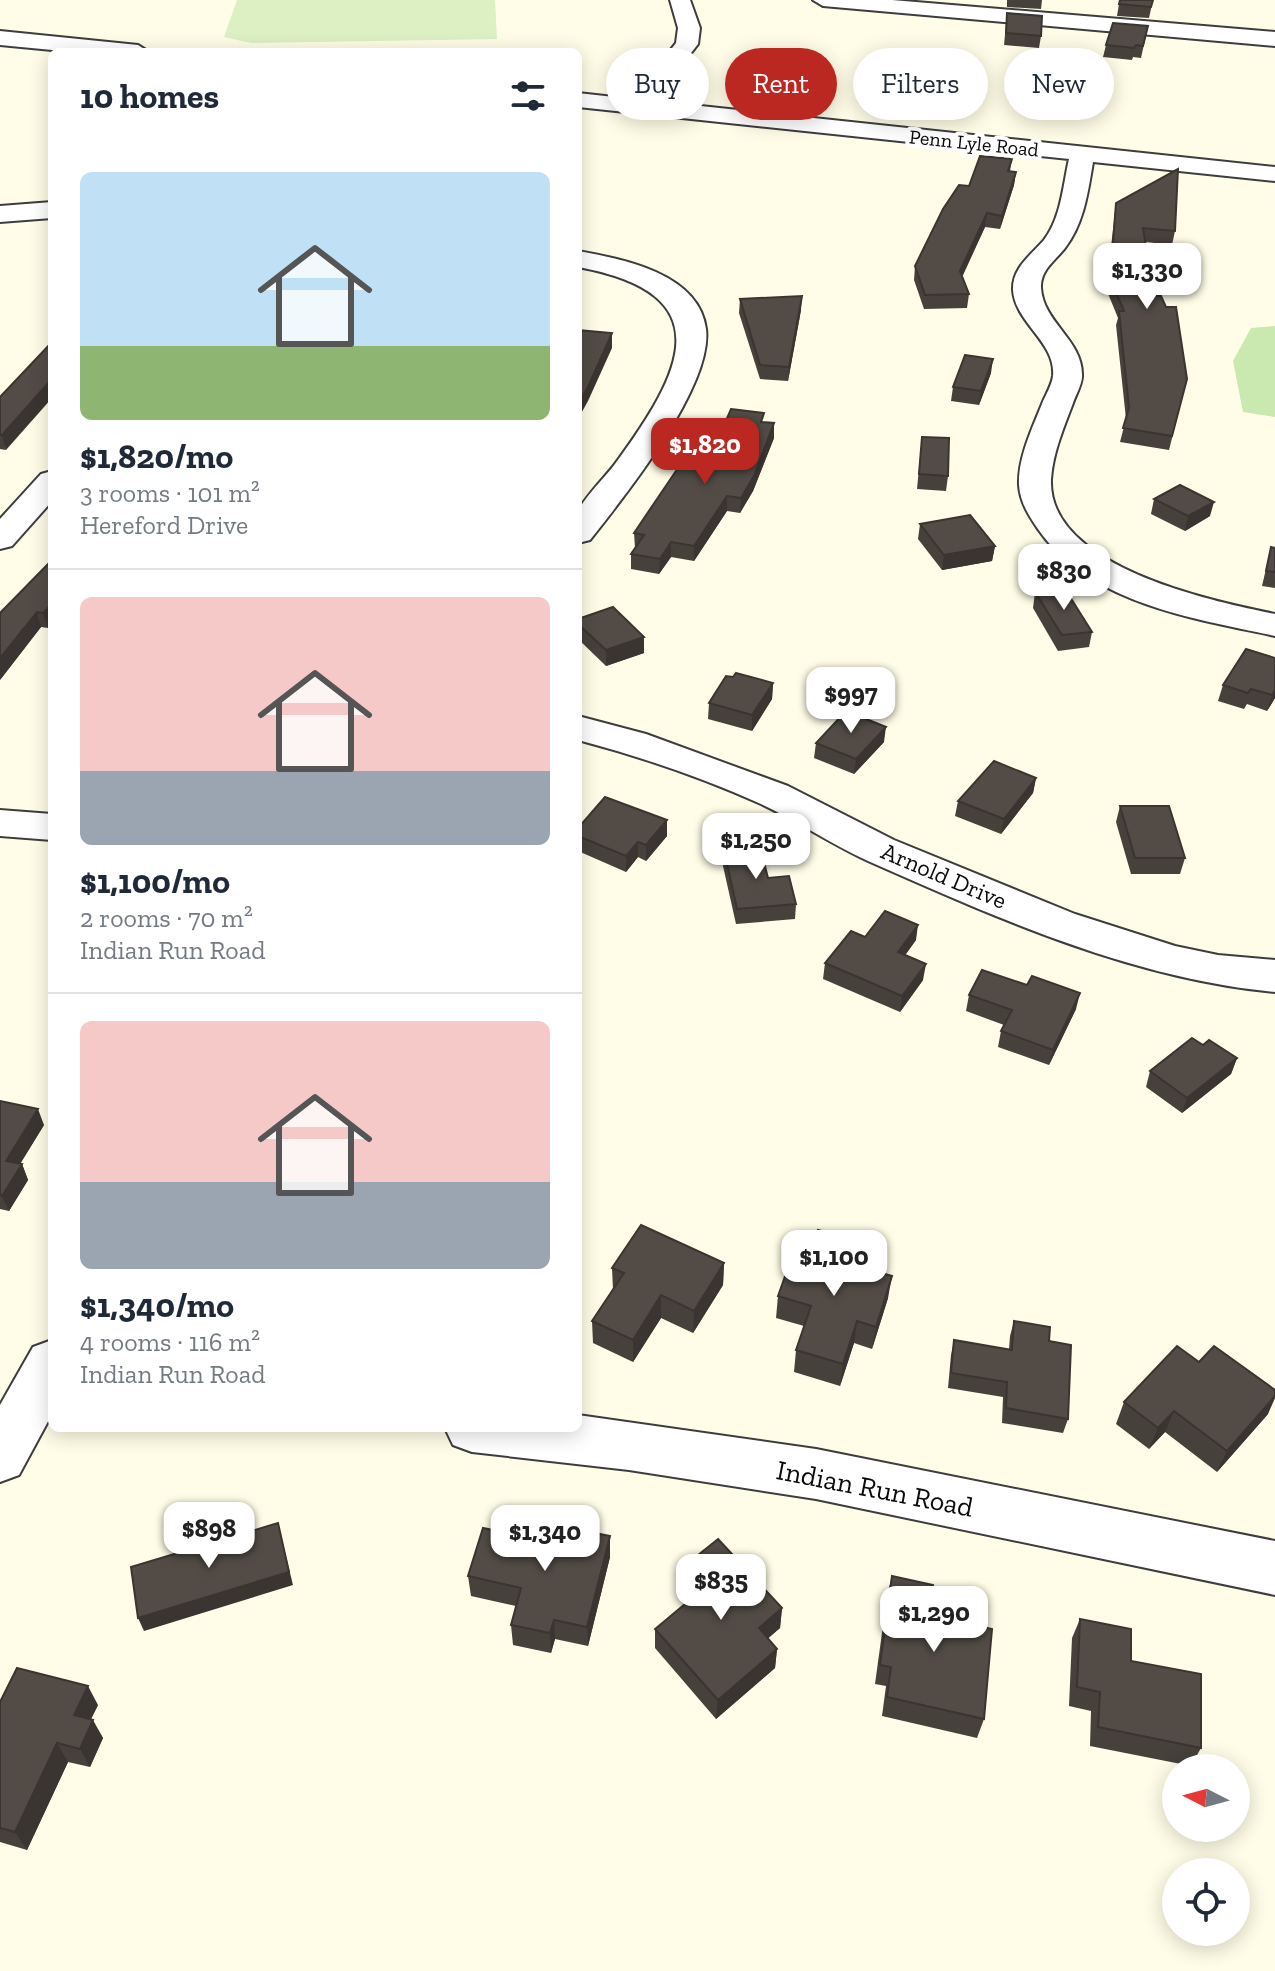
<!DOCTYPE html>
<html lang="en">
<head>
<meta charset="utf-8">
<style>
	:root { --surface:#fff; --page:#f2f2f3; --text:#1f2937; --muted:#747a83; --line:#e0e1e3; --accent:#bb2821 }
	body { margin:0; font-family:"Zilla Slab",serif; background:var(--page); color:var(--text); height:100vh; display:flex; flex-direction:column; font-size:30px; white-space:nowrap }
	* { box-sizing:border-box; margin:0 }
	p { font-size:26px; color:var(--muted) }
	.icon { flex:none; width:44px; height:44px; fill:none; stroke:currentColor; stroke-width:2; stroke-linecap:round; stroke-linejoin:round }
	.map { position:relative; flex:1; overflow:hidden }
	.drawer { position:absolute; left:48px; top:48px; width:534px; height:1384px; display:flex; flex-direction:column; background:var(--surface); border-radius:12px; box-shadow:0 4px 20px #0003 }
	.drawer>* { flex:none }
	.guide { position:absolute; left:606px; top:48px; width:548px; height:72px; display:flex; gap:16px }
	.needle { width:52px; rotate:276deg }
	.tools { position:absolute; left:1162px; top:1754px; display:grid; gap:16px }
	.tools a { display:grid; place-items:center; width:88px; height:88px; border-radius:50%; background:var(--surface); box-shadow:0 4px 20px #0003; font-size:40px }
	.price { position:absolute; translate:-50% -68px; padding:0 18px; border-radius:16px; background:#fff; color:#222; font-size:26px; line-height:52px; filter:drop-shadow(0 2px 4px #0008) }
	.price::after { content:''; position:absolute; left:50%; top:48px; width:24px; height:18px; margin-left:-12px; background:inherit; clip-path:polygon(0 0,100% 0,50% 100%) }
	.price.selected { background:var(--accent); color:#fff }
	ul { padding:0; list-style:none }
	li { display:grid; align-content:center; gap:16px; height:424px; padding:0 32px }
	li+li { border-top:2px solid var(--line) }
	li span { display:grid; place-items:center; height:248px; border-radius:12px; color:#555 }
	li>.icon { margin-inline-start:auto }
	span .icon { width:144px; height:144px; fill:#fffc; stroke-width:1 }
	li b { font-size:34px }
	h2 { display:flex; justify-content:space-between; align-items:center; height:96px; padding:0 32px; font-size:34px }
	.pill { padding:0 28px; border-radius:36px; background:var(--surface); box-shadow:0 4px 20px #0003; font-size:28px; line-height:72px }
	.pill.selected { background:var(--accent); color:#fff }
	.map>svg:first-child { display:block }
	.green { fill:#c9e9b1 }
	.pitch { fill:#dcf0c3 }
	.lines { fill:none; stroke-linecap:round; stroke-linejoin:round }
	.minor-casing { stroke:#3d3d3d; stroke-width:4 }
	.minor { fill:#fff; fill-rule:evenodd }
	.wall { fill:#47413c }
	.shaded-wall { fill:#3a3531 }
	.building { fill:#534c46; stroke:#3a3531; stroke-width:2 }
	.labels { text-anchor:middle; stroke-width:8; stroke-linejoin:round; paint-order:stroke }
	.far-street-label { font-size:20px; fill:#0a0a0a; stroke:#fff }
	.street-label { font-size:24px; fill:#0a0a0a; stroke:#fff }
	.near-street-label { font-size:28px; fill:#0a0a0a; stroke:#fff }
</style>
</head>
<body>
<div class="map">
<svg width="1275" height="1971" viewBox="0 0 1275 1971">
	<rect width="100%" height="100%" fill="#fffde7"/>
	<!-- green -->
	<polygon class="green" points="1275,326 1275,417 1243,412 1233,361 1251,328"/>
	<!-- pitch -->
	<polygon class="pitch" points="237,0 495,0 497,39 251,43 224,37"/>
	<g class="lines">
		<defs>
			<g id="minor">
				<path d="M 670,0 L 690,0 L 700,28 L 698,44 L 654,101 L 1275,167 L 1275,181 L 1093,162 C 1088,192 1084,223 1065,248 C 1055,261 1040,270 1041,288 C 1043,322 1082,340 1082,374 C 1083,383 1076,394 1073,403 C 1064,427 1053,452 1051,479 C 1047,567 1212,601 1275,614 L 1275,636 C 1193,618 1090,604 1038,529 C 1029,516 1020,502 1019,485 C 1018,458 1032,429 1042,404 C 1045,396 1052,385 1053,376 C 1056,342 1015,323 1013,290 C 1012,268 1031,255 1044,240 C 1061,218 1063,186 1069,159 L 578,107 L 578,93 L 632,99 L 676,43 L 678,28 Z"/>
				<polygon points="813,0 892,0 1275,32 1275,46 823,6"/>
				<polygon points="0,31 138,45 149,52 73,52 0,45"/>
				<polygon points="52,202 52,218 0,222 0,206"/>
				<path d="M 578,251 C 622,259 699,273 706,329 C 713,386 625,496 590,540 L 578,543 C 578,534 575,521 578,512 C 582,500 606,476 615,464 C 681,374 725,294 578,267 Z"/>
				<polygon points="52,471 52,501 12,546 0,549 0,519 41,474"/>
				<path d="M 578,716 L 646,734 L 788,786 L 894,840 L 1075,914 L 1175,946 L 1218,955 L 1275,960 L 1275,992 C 1133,979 997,918 868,861 C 831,844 797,821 761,804 C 703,778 639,756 578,740 Z"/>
				<polygon points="0,810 52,814 52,840 0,836"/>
				<polygon points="52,1340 52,1414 19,1475 0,1482 0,1405 33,1347"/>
				<polygon points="578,1415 816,1449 1275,1541 1275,1595 816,1499 629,1470 472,1452 453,1445 445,1428 578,1428"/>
			</g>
		</defs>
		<!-- minor casing -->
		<use href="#minor" class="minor-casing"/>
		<!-- minor -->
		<use href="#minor" class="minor"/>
	</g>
	<!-- wall -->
	<g class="wall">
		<polygon points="1007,0 1042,0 1041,9 1007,7"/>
		<polygon points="1153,0 1149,18 1117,16 1119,4"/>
		<polygon points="1007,13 1041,36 1039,48 1004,45"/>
		<polygon points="1148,26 1141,58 1133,57 1132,60 1103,57 1106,45"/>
		<polygon points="1012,159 1010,171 1016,172 1014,185 1000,229 985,227 962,276 969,294 967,308 924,309 914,280 915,266 969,186"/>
		<polygon points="1116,203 1175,231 1172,245 1146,242 1154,296 1187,379 1169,450 1120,442 1126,419 1116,325 1118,318 1098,269 1100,255 1110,256"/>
		<polygon points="740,299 801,310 788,381 760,379 739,313"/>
		<polygon points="991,373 979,405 951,401 953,387"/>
		<polygon points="0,397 6,450 0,449"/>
		<polygon points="764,422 774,438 753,491 740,513 727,511 694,561 671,557 659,574 631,569 631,554 635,548 634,533 705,469"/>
		<polygon points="922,437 948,476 946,491 917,489"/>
		<polygon points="1154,499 1210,516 1185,531 1151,514"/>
		<polygon points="920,524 995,546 992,561 942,570 918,539"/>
		<polygon points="1271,547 1275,548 1275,588 1262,586"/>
		<polygon points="52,560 52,624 48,628 41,627 0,680"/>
		<polygon points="1035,592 1092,632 1089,647 1058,651 1033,608"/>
		<polygon points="578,619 644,637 644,653 606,666 578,639"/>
		<polygon points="1246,649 1275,698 1267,711 1247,704 1244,709 1218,701 1223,685"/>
		<polygon points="773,683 772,699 752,731 708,719 709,703"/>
		<polygon points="884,742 854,774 814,758 816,743"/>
		<polygon points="1036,778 1033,793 1001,834 955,816 958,801"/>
		<polygon points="1120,806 1185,858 1180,874 1131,874 1116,822"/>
		<polygon points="578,828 667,836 646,861 638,857 626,872 578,851"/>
		<polygon points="724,850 768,878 796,904 795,919 736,924 723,866"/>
		<polygon points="865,937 916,940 905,955 923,980 900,1012 823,979 825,963"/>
		<polygon points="1027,985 1076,1009 1049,1065 998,1047 1001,1031 1004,1025 966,1011 969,995"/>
		<polygon points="1203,1045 1237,1058 1231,1074 1182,1113 1146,1087 1150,1071"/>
		<polygon points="0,1101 44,1125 20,1164 22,1164 28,1180 9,1211 0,1209"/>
		<polygon points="843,1262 888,1298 872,1349 854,1343 840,1386 794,1372 796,1350 804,1326 776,1318 778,1296 803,1272"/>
		<polygon points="724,1263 723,1285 693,1333 661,1318 633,1362 593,1343 592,1321 613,1290 612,1268"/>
		<polygon points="1014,1321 1049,1341 1068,1419 1063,1433 1002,1423 1003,1397 948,1388 951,1355 954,1340 1009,1349 1010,1336"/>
		<polygon points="1124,1402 1268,1414 1217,1472 1165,1432 1149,1449 1116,1424"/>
		<polygon points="610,1536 610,1557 588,1646 555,1639 551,1653 513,1645 511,1625 516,1606 471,1596 468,1576 536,1539"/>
		<polygon points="683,1567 782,1608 780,1628 768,1638 777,1649 775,1668 716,1719 655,1648 655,1629 692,1598 683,1587"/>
		<polygon points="892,1576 929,1615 984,1719 977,1738 882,1716 886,1686 875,1684 887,1596"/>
		<polygon points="1080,1619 1201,1748 1191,1766 1090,1746 1091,1711 1069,1706 1072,1638"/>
		<polygon points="0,1702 98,1705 91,1719 103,1738 90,1767 68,1762 27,1850 0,1842"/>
	</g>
	<!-- shaded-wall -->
	<g class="shaded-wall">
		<polygon points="1016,172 1014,185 1000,229 1002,216"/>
		<polygon points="987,213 985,227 959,284 960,271"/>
		<polygon points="802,296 801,310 788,381 789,367"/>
		<polygon points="612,333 612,348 588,401 578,419 578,404"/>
		<polygon points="993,359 991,373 979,405 981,391"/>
		<polygon points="52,379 52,398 6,450 2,435"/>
		<polygon points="774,423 774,438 753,491 740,513 741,498"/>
		<polygon points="727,496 727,511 694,561 694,546"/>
		<polygon points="1214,502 1210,516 1185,531 1188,516"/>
		<polygon points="671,542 671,557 659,574 660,559"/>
		<polygon points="995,546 992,561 942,570 944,555"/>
		<polygon points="52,604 52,624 48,628 43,613"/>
		<polygon points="37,612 41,627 0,680 0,658"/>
		<polygon points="644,637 644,653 606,666 606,650"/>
		<polygon points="773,683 772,699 752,731 752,715"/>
		<polygon points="1275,690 1275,698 1267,711 1272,695"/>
		<polygon points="886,727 884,742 854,774 856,759"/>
		<polygon points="1036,778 1033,793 1001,834 1004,819"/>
		<polygon points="667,820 667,836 646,861 646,845"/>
		<polygon points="638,842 638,857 626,872 626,856"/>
		<polygon points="918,925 916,940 896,968 898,952"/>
		<polygon points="926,964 923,980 900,1012 902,996"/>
		<polygon points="1080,993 1076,1009 1049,1065 1053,1050"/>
		<polygon points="1237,1058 1231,1074 1182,1113 1187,1098"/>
		<polygon points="38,1109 44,1125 12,1177 6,1161"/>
		<polygon points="22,1164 28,1180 9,1211 2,1196"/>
		<polygon points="847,1238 843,1261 836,1283 839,1261"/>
		<polygon points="724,1263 723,1285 693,1333 694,1311"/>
		<polygon points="892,1276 888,1298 872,1349 876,1327"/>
		<polygon points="661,1295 661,1318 633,1362 633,1340"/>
		<polygon points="857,1321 854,1343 840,1386 843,1364"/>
		<polygon points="1275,1396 1275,1398 1268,1414 1217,1472 1227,1451"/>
		<polygon points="1174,1411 1165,1432 1149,1449 1158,1428"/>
		<polygon points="278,1523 293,1585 144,1631 138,1618"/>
		<polygon points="610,1536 610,1557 588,1646 587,1627"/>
		<polygon points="782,1608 780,1628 757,1648 759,1628"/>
		<polygon points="554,1620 555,1639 551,1653 550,1633"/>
		<polygon points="777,1649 775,1668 716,1719 718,1700"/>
		<polygon points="88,1686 98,1705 84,1733 74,1715"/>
		<polygon points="93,1720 103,1738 90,1767 80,1749"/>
		<polygon points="57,1743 68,1762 27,1850 15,1832"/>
	</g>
	<!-- building -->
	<g class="building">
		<polygon points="1120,0 1153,0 1151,7 1119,4"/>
		<polygon points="1007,13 1042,16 1041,36 1006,33"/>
		<polygon points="1113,23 1148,26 1143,46 1136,45 1134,48 1106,45"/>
		<polygon points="980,156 1012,159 1008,171 1016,172 1002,216 987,213 960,271 969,294 925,295 915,266 943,209 959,185 969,186"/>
		<polygon points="1178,169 1175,231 1143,228 1154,296 1161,296 1166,307 1176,307 1187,379 1172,436 1123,428 1129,408 1119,311 1124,311 1100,255 1112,256 1116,203"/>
		<polygon points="802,296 789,367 760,365 740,299"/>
		<polygon points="578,330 612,333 588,387 578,404"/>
		<polygon points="52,342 52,379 2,435 0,435 0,397"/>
		<polygon points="965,355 993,359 981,391 953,387"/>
		<polygon points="731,409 764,413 761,422 774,423 754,476 741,498 727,496 694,546 671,542 660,559 631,554 644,535 634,533 680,465 705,469"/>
		<polygon points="922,437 949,438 948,476 919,474"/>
		<polygon points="1180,485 1214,502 1188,516 1154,499"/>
		<polygon points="970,515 995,546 944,555 920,524"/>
		<polygon points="1271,547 1275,548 1275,572 1266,571"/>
		<polygon points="52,560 52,604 43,613 37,612 0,658 0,613"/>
		<polygon points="1065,589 1092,632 1062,635 1035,592"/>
		<polygon points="613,607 644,637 606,650 578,624 578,619"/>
		<polygon points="1246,649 1275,658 1275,690 1272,695 1251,689 1248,693 1223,685"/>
		<polygon points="736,673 773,683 752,715 709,703 726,676 733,677"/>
		<polygon points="846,711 886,727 856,759 816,743"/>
		<polygon points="994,761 1036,778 1004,819 958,801"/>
		<polygon points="605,797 667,820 646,845 638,842 626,856 578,836 578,828"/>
		<polygon points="1120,806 1169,806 1185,858 1135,858"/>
		<polygon points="760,847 768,878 789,876 796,904 737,909 724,850"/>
		<polygon points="885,911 918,925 898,952 926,964 902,996 825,963 851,931 865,937"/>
		<polygon points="982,970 1027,985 1032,976 1080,993 1053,1050 1001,1031 1012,1010 969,995"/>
		<polygon points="1192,1038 1203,1045 1209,1040 1237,1058 1187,1098 1150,1071"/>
		<polygon points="0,1101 38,1109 6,1161 22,1164 2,1196 0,1195"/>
		<polygon points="641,1225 724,1263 694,1311 661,1295 633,1340 592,1321 624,1273 612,1268"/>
		<polygon points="818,1230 847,1238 839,1261 892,1276 876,1327 857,1321 843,1364 796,1350 811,1306 778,1296 788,1268 803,1272"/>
		<polygon points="1014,1321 1050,1327 1049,1341 1071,1345 1068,1419 1006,1408 1007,1382 951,1373 954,1340 1012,1350"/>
		<polygon points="1177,1346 1199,1362 1214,1346 1275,1390 1275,1396 1227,1451 1174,1411 1158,1428 1124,1402"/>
		<polygon points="541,1522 610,1536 587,1627 554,1620 550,1633 511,1625 521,1588 468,1576 483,1528 536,1539"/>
		<polygon points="278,1523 289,1572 138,1618 131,1567"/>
		<polygon points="718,1539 782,1608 759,1628 777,1649 718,1700 655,1629 703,1589 683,1567"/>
		<polygon points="892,1576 933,1585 929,1615 992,1629 984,1719 887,1697 891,1667 880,1665"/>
		<polygon points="1080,1619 1131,1629 1131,1661 1201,1674 1201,1748 1098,1727 1100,1692 1077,1687"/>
		<polygon points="17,1668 88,1686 74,1715 93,1720 80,1749 57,1743 15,1832 0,1828 0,1702"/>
	</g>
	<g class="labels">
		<!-- far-street labels -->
		<g class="far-street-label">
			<text transform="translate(974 143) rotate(6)" y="7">Penn Lyle Road</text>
		</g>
		<!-- street labels -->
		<g class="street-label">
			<text transform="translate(944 876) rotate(23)" y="8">Arnold Drive</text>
		</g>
		<!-- near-street labels -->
		<g class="near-street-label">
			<text transform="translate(875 1488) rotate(11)" y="10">Indian Run Road</text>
		</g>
	</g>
</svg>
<div class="tools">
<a><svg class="needle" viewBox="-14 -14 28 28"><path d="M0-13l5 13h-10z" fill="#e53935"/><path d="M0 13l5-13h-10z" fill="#747a83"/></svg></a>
<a><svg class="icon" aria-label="locate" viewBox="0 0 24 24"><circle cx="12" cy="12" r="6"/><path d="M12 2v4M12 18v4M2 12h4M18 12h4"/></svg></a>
</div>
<b class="price" style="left:1147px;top:311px">$1,330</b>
<b class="price selected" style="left:705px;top:486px">$1,820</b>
<b class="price" style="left:1064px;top:612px">$830</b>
<b class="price" style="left:851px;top:735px">$997</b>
<b class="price" style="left:756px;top:881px">$1,250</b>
<b class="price" style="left:834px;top:1298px">$1,100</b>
<b class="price" style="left:209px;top:1570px">$898</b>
<b class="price" style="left:545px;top:1573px">$1,340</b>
<b class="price" style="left:721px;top:1622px">$835</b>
<b class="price" style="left:934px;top:1654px">$1,290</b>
<div class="guide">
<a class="pill">Buy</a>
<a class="pill selected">Rent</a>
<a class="pill">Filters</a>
<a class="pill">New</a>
</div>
<section class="drawer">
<h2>10 homes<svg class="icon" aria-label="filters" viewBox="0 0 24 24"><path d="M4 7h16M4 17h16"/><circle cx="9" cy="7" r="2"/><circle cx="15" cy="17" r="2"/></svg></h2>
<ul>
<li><span style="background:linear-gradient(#bfe0f5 70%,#8fb573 0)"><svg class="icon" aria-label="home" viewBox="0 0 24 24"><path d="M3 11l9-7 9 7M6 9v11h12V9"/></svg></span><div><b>$1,820/mo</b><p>3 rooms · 101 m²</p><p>Hereford Drive</p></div></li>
<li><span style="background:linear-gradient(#f6c9c9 70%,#9aa5b1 0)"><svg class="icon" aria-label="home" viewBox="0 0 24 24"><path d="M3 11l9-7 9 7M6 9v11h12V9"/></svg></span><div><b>$1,100/mo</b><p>2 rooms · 70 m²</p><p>Indian Run Road</p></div></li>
<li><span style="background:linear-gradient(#f6c9c9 65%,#9aa5b1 0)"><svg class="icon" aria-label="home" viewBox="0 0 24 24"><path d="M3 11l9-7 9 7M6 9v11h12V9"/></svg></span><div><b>$1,340/mo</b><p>4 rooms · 116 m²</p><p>Indian Run Road</p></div></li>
</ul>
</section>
</div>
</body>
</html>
